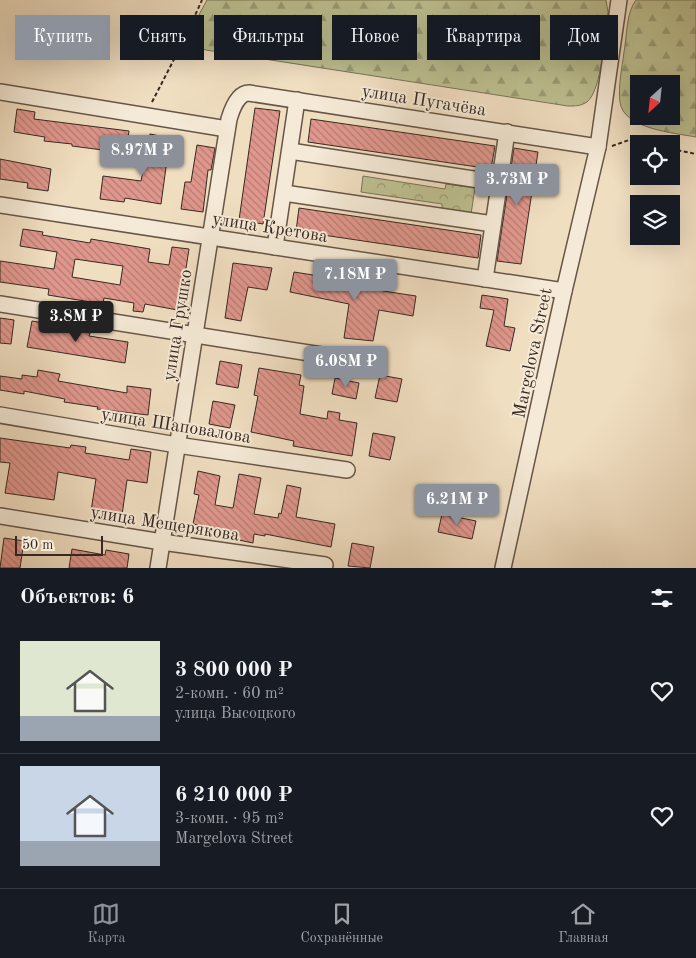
<!DOCTYPE html>
<html lang="ru">
<head>
<meta charset="utf-8">
<style>
	:root { --surface:#171b24; --page:#20242c; --text:#f1f3f6; --muted:#9ea1a6; --line:#363941; --accent:#8c9099 }
	body { margin:0; font-family:"Old Standard TT",serif; background:var(--page); color:var(--text); height:100vh; display:flex; flex-direction:column; font-size:19px; white-space:nowrap }
	* { box-sizing:border-box; margin:0 }
	p { font-size:16px; color:var(--muted) }
	.icon { flex:none; width:28px; height:28px; fill:none; stroke:currentColor; stroke-width:2; stroke-linecap:round; stroke-linejoin:round }
	.map { position:relative; height:568px; overflow:hidden }
	.details { display:flex; flex-direction:column; background:var(--surface); flex:1 }
	.details>* { flex:none }
	.top-card { position:absolute; left:15px; top:15px; width:666px; height:45px; display:flex; gap:10px }
	.needle { width:32px; rotate:207deg }
	.tools { position:absolute; left:630px; top:75px; display:grid; gap:10px }
	.tools a { display:grid; place-items:center; width:50px; height:50px; border-radius:0px; background:var(--surface); box-shadow:0 5px 20px #0002; font-size:25px }
	.scale { position:absolute; left:15px; bottom:12px; width:88px; box-sizing:border-box; padding-left:5px; border:2px solid #382820; border-top:0; font-size:14px; line-height:18px; white-space:nowrap; color:#382820; -webkit-text-stroke:4px #f5ead7; paint-order:stroke }
	.price { position:absolute; translate:-50% -42px; padding:0 11px; border-radius:5px; background:var(--accent); color:#fff; font-size:16px; line-height:32px; filter:drop-shadow(0 1px 2px #0008) }
	.price::after { content:''; position:absolute; left:50%; top:30px; width:15px; height:11px; margin-left:-8px; background:inherit; clip-path:polygon(0 0,100% 0,50% 100%) }
	.price.current { background:#222; color:#fff }
	ul { padding:0; list-style:none }
	li { display:flex; align-items:center; gap:15px; height:125px; padding:0 20px }
	li+li { border-top:1px solid var(--line) }
	li span { display:grid; place-items:center; flex:none; width:140px; height:100px; border-radius:0px; color:#555 }
	li>.icon { margin-inline-start:auto }
	span .icon { width:60px; height:60px; fill:#fffc; stroke-width:1 }
	li b { font-size:21px }
	h2 { display:flex; justify-content:space-between; align-items:center; height:60px; padding:0 20px; font-size:21px }
	.pill { padding:0 18px; border-radius:0px; background:var(--surface); box-shadow:0 5px 20px #0002; font-size:18px; line-height:45px }
	.pill.current { background:var(--accent); color:#fff }
	.tab-bar { display:flex; justify-content:space-around; align-items:center; height:70px; border-top:1px solid var(--line); background:var(--surface); font-size:14px; color:var(--muted) }
	.tab-bar a { display:grid; justify-items:center; gap:2px }
	.tab-bar .current { color:var(--accent) }
	.map>svg:first-child { display:block }
	.forest { fill:url(#forest-firs); stroke:#7a7458; fill-rule:evenodd }
	.park { fill:url(#park-crowns); stroke:#7a7458 }
	.building { fill:url(#building-back-hatch); stroke:#382820; fill-rule:evenodd }
	.lines { fill:none; stroke-linecap:round; stroke-linejoin:round }
	.minor-casing { stroke:#665648; stroke-width:18 }
	.path { stroke:#382820; stroke-width:2; stroke-dasharray:4 2.5; stroke-linecap:butt }
	.minor { stroke:#f5ead7; stroke-width:15 }
	.labels { text-anchor:middle; stroke-width:4; stroke-linejoin:round; paint-order:stroke }
	.street-label { font-size:18px; fill:#382820; stroke:#f5ead7 }
</style>
</head>
<body>
<div class="map">
<svg width="696" height="568" viewBox="0 0 696 568">
	<defs>
		<pattern id="forest-firs" width="22" height="20" patternUnits="userSpaceOnUse" patternTransform="scale(1.25)"><rect width="22" height="20" fill="#bdc091"/><path d="M5 1l3.5 6h-7zM16 11l3.5 6h-7z" fill="#9b9c76"/></pattern>
		<pattern id="park-crowns" width="20" height="18" patternUnits="userSpaceOnUse" patternTransform="scale(1.25)"><rect width="20" height="18" fill="#bdc091"/><path d="M2 6a3 3 0 1 1 6 0M12 15a3 3 0 1 1 6 0" fill="none" stroke="#9b9c76"/></pattern>
		<pattern id="building-back-hatch" width="6" height="6" patternUnits="userSpaceOnUse" patternTransform="scale(1.25)"><rect width="6" height="6" fill="#e0978d"/><path d="M-1 5l2 2M0 0l6 6M5-1l2 2" fill="none" stroke="#b77b73"/></pattern>
	</defs>
	<rect width="100%" height="100%" fill="#f0dec1"/>
	<filter id="stains"><feTurbulence type="fractalNoise" baseFrequency=".004" numOctaves="4"/><feColorMatrix values="0 0 0 0 .2 0 0 0 0 .09 0 0 0 0 .02 0 0 0 .5 -.17"/></filter>
	<radialGradient id="worn" r=".72"><stop offset=".6" stop-color="#630" stop-opacity="0"/><stop offset="1" stop-color="#630" stop-opacity=".3"/></radialGradient>
	<!-- forest -->
	<g class="forest">
		<path d="M 207,0 L 606,0 L 608,12 C 605,32 602,90 587,102 C 581,106 575,106 568,106 L 206,50 L 196,47 L 191,43 C 191,27 200,13 207,0 Z"/>
		<path d="M 636,0 L 696,0 L 696,137 C 675,133 623,129 620,102 C 618,86 622,68 624,52 C 627,36 626,13 636,0 ZM 639,84 L 671,84 L 671,116 L 639,116 Z"/>
	</g>
	<!-- park -->
	<polygon class="park" points="363,176 445,189 446,184 475,188 471,214 442,210 442,204 361,192"/>
	<!-- building -->
	<g class="building">
		<polygon points="43,31 58,35 54,49 39,46"/>
		<polygon points="255,108 280,111 263,224 239,220"/>
		<polygon points="17,109 35,112 34,119 129,131 126,153 72,146 72,144 44,141 45,137 14,132"/>
		<polygon points="311,119 495,146 491,169 308,142"/>
		<polygon points="150,134 170,138 161,204 125,198 124,202 100,199 103,176 141,181"/>
		<polygon points="197,145 215,148 211,170 208,170 203,212 181,209 185,182 191,182"/>
		<polygon points="514,148 538,152 521,264 497,261"/>
		<polygon points="0,159 51,169 48,191 27,188 28,183 0,179"/>
		<polygon points="299,208 481,235 478,258 296,231"/>
		<path d="M 23,229 L 43,232 L 42,235 L 90,243 L 91,239 L 150,249 L 148,262 L 169,265 L 172,247 L 189,249 L 184,281 L 188,281 L 183,311 L 145,304 L 143,312 L 133,311 L 134,303 L 104,298 L 103,304 L 48,295 L 49,289 L 0,282 L 0,261 L 54,269 L 57,252 L 20,246 ZM 75,259 L 123,266 L 120,285 L 72,277 Z"/>
		<polygon points="233,263 272,268 267,290 248,287 241,321 225,318"/>
		<polygon points="294,272 383,286 383,291 416,296 413,316 379,310 373,341 344,338 349,304 290,292"/>
		<polygon points="482,295 508,299 504,326 515,328 510,351 486,346 494,310 480,308"/>
		<polygon points="0,318 14,320 11,344 0,343"/>
		<polygon points="32,321 55,325 54,328 90,333 89,336 128,342 125,363 27,347"/>
		<polygon points="220,361 242,365 238,388 216,384"/>
		<polygon points="259,368 301,375 299,385 304,386 300,414 327,419 328,411 340,413 339,420 357,423 352,456 293,446 294,441 251,432 258,396 254,395"/>
		<polygon points="38,370 60,374 58,381 127,393 127,386 151,389 148,415 97,409 98,407 64,402 65,399 24,391 24,394 0,390 0,376 22,379 22,375 37,377"/>
		<polygon points="380,375 402,379 397,402 375,398"/>
		<polygon points="335,378 359,383 356,399 332,394"/>
		<polygon points="213,401 235,405 230,428 209,424"/>
		<polygon points="373,433 395,437 390,460 369,456"/>
		<polygon points="0,438 70,448 71,445 86,447 85,453 129,460 131,449 151,452 147,483 127,480 122,515 91,511 96,479 58,472 54,500 5,493 10,463 0,462"/>
		<polygon points="198,471 220,476 215,505 233,508 239,474 261,478 254,514 278,518 279,513 281,514 287,485 301,488 296,517 335,524 331,547 265,534 265,536 254,534 253,543 234,539 235,533 193,524 199,495 194,494"/>
		<polygon points="442,514 476,521 472,539 438,532"/>
		<polygon points="4,538 24,541 20,568 0,568"/>
		<polygon points="352,543 374,547 370,568 348,566"/>
		<polygon points="72,549 105,555 106,550 129,554 127,568 69,568"/>
	</g>
	<g class="lines">
		<defs>
			<g id="minor">
				<polyline points="0,92 227,129"/>
				<polyline points="290,151 499,183"/>
				<polyline points="284,193 493,224"/>
				<polyline points="0,205 564,291"/>
				<polyline points="275,247 297,100"/>
				<polyline points="485,279 507,132"/>
				<polyline points="0,304 366,362"/>
				<polyline points="0,415 177,445 347,470"/>
				<polyline points="0,516 162,542 325,565"/>
				<path d="M 158,568 L 229,119 C 232,109 238,93 249,93 L 598,147"/>
				<polyline points="503,568 564,291 598,147 619,0"/>
			</g>
		</defs>
		<!-- minor casing -->
		<use href="#minor" class="minor-casing"/>
		<!-- path -->
		<g class="path">
			<polyline points="152,102 183,42 202,0"/>
			<polyline points="612,146 629,140 645,144"/>
			<polyline points="671,149 696,154"/>
		</g>
		<!-- minor -->
		<use href="#minor" class="minor"/>
	</g>
	<g class="labels">
		<!-- street labels -->
		<g class="street-label">
			<text transform="translate(424 100) rotate(9)" y="6">улица Пугачёва</text>
			<text transform="translate(270 227) rotate(9)" y="6">улица Кретова</text>
			<text transform="translate(177 325) rotate(-81)" y="6">улица Грушко</text>
			<text transform="translate(532 353) rotate(-78)" y="6">Margelova Street</text>
			<text transform="translate(176 425) rotate(9)" y="6">улица Шаповалова</text>
			<text transform="translate(165 523) rotate(9)" y="6">улица Мещерякова</text>
		</g>
	</g>
	<rect width="100%" height="100%" filter="url(#stains)"/>
	<rect width="100%" height="100%" fill="url(#worn)"/>
</svg>
<div class="tools">
<a><svg class="needle" viewBox="-14 -14 28 28"><path d="M0-13l5 13h-10z" fill="#e53935"/><path d="M0 13l5-13h-10z" fill="#9ea1a6"/></svg></a>
<a><svg class="icon" aria-label="locate" viewBox="0 0 24 24"><circle cx="12" cy="12" r="6"/><path d="M12 2v4M12 18v4M2 12h4M18 12h4"/></svg></a>
<a><svg class="icon" aria-label="layers" viewBox="0 0 24 24"><path d="M12 4l9 5-9 5-9-5zM3 14l9 5 9-5"/></svg></a>
</div>
<div class="scale">50 m</div>
<b class="price" style="left:142px;top:177px">8.97M ₽</b>
<b class="price" style="left:517px;top:206px">3.73M ₽</b>
<b class="price" style="left:355px;top:301px">7.18M ₽</b>
<b class="price current" style="left:76px;top:343px">3.8M ₽</b>
<b class="price" style="left:346px;top:388px">6.08M ₽</b>
<b class="price" style="left:457px;top:526px">6.21M ₽</b>
<div class="top-card">
<a class="pill current">Купить</a>
<a class="pill">Снять</a>
<a class="pill">Фильтры</a>
<a class="pill">Новое</a>
<a class="pill">Квартира</a>
<a class="pill">Дом</a>
</div>
</div>
<section class="details">
<h2>Объектов: 6<svg class="icon" aria-label="filters" viewBox="0 0 24 24"><path d="M4 7h16M4 17h16"/><circle cx="9" cy="7" r="2"/><circle cx="15" cy="17" r="2"/></svg></h2>
<ul>
<li><span style="background:linear-gradient(#dfe7d0 75%,#9aa5b1 0)"><svg class="icon" aria-label="home" viewBox="0 0 24 24"><path d="M3 11l9-7 9 7M6 9v11h12V9"/></svg></span><div><b>3 800 000 ₽</b><p>2-комн. · 60 m²</p><p>улица Высоцкого</p></div><svg class="icon" aria-label="heart" viewBox="0 0 24 24"><path d="M12 20l-8-8c-3-5 5-10 8-4 3-6 11-1 8 4z"/></svg></li>
<li><span style="background:linear-gradient(#c9d6e8 75%,#9aa5b1 0)"><svg class="icon" aria-label="home" viewBox="0 0 24 24"><path d="M3 11l9-7 9 7M6 9v11h12V9"/></svg></span><div><b>6 210 000 ₽</b><p>3-комн. · 95 m²</p><p>Margelova Street</p></div><svg class="icon" aria-label="heart" viewBox="0 0 24 24"><path d="M12 20l-8-8c-3-5 5-10 8-4 3-6 11-1 8 4z"/></svg></li>
</ul>
</section>
<nav class="tab-bar">
<a class="current"><svg class="icon" aria-label="map" viewBox="0 0 24 24"><path d="M3 6l6-2 6 2 6-2v14l-6 2-6-2-6 2zM9 4v14M15 6v14"/></svg>Карта</a>
<a><svg class="icon" aria-label="saved" viewBox="0 0 24 24"><path d="M7 4h10v16l-5-4-5 4z"/></svg>Сохранённые</a>
<a><svg class="icon" aria-label="home" viewBox="0 0 24 24"><path d="M3 11l9-7 9 7M6 9v11h12V9"/></svg>Главная</a>
</nav>
</body>
</html>
